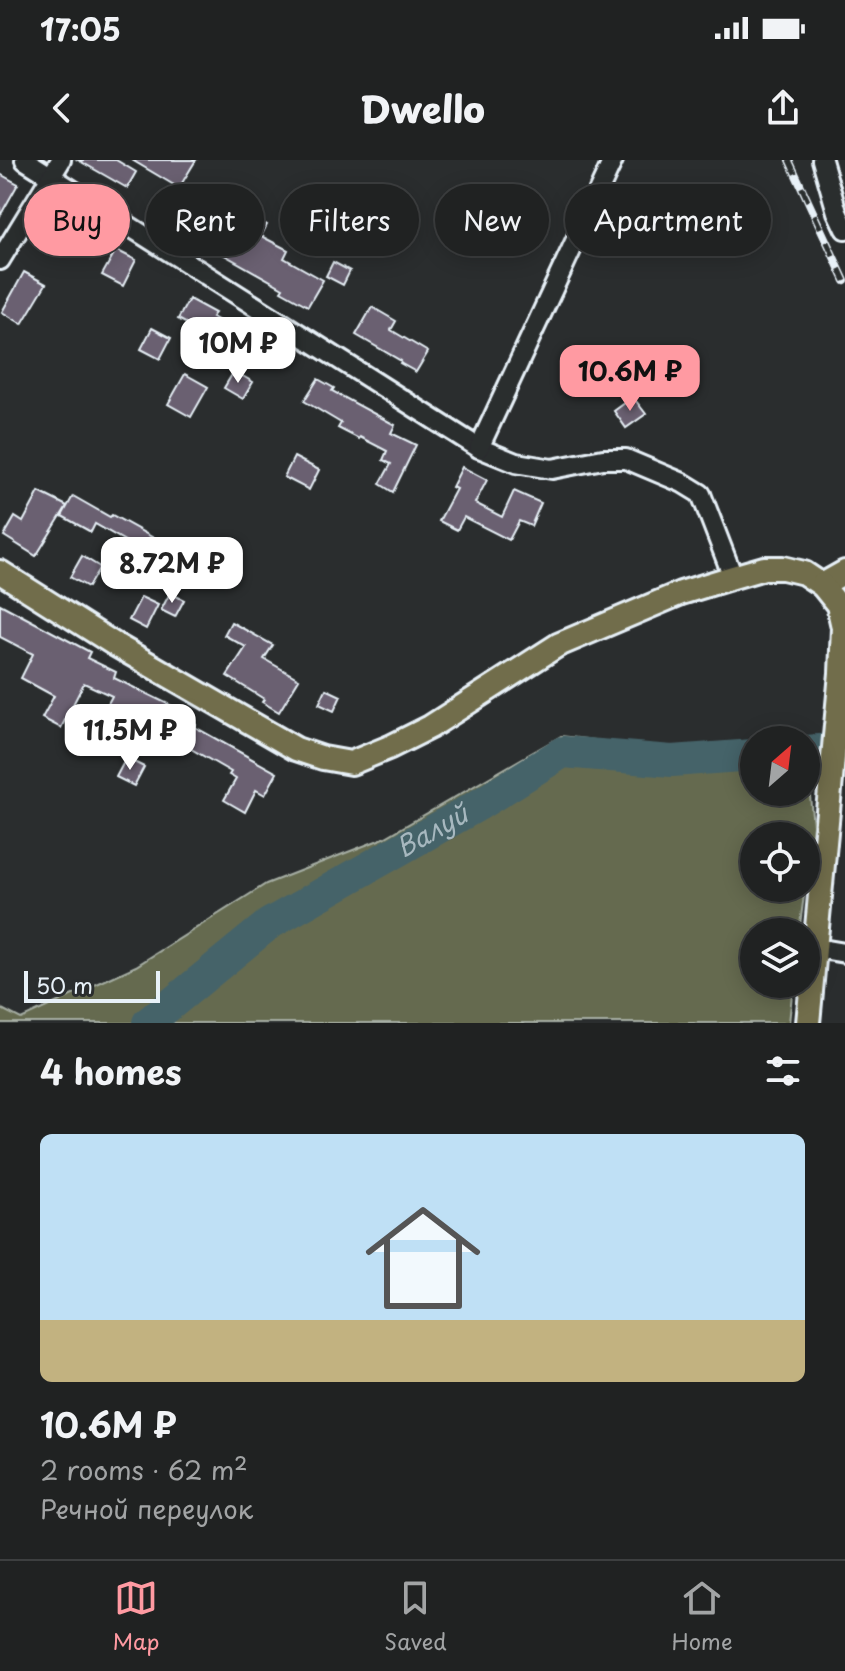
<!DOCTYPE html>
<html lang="en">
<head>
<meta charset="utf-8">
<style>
	:root { --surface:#202222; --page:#2d2f2f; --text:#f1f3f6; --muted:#a2a4a5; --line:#3d3f40; --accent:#ff9aa2 }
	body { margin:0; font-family:"Playpen Sans",sans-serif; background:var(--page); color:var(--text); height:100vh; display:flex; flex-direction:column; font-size:30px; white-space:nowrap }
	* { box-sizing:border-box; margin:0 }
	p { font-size:26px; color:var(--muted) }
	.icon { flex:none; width:44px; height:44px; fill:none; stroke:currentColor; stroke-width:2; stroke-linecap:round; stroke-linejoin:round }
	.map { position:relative; height:863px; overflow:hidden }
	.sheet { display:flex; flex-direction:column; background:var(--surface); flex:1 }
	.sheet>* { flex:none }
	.hud { position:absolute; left:24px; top:24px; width:798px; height:72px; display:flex; gap:16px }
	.needle { width:52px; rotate:28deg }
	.buttons { position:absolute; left:740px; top:566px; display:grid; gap:16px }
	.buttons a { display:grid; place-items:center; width:80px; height:80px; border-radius:50%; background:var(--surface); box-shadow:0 4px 20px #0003,0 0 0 2px var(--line); font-size:40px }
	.scale { position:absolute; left:24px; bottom:20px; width:136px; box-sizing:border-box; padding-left:8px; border:4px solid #e8f1f8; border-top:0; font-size:22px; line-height:28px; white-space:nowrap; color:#e8f1f8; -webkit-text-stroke:6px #2a2d2e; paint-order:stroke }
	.price { position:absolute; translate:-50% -68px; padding:0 18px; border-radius:16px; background:#fff; color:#222; font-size:26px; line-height:52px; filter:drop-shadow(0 2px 4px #0008) }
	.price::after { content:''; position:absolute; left:50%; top:48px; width:24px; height:18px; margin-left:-12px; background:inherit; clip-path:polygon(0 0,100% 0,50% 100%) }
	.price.current { background:var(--accent); color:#111 }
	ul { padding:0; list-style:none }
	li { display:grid; align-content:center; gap:16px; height:424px; padding:0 40px }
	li+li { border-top:2px solid var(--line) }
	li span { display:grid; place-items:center; height:248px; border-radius:12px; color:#555 }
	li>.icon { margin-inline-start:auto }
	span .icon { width:144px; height:144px; fill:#fffc; stroke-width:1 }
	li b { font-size:34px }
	h2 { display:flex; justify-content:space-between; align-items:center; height:96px; padding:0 40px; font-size:34px }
	.tag { padding:0 28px; border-radius:36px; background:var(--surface); box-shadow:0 4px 20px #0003,0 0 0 2px var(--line); font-size:28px; line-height:72px }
	.tag.current { background:var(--accent); color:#111 }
	.status { display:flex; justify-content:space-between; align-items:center; height:56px; padding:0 40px; background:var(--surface); direction:ltr }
	.status svg { height:22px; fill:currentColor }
	header { display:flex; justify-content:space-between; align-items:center; height:104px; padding:0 40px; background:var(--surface); font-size:36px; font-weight:800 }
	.menu { display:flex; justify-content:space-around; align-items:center; height:112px; border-top:2px solid var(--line); background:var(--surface); font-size:22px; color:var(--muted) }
	.menu a { display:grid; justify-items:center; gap:4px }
	.menu .current { color:var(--accent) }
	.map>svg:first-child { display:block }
	.green { fill:#656b50; stroke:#a6aea4; stroke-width:2 }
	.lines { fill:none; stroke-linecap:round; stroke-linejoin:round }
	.river { stroke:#456369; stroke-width:32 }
	.building { fill:#6a6171; stroke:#e8f1f8; stroke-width:2 }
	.minor-casing { stroke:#e8f1f8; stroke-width:24 }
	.major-casing { stroke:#e8f1f8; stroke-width:28 }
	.minor { stroke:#2a2d2e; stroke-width:18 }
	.major { stroke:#716d4b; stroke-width:22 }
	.rail-casing { stroke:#e8f1f8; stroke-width:8 }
	.rail { stroke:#2a2d2e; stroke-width:5; stroke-dasharray:15; stroke-linecap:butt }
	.labels { text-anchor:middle; stroke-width:6; stroke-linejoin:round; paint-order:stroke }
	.water-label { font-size:26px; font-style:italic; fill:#a7b8bf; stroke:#2a2d2e }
</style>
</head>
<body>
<div class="status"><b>17:05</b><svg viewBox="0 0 49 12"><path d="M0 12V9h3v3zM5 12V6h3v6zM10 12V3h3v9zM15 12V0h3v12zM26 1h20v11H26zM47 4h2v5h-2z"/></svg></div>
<header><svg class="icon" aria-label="back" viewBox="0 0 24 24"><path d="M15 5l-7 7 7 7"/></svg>Dwello<svg class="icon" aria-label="share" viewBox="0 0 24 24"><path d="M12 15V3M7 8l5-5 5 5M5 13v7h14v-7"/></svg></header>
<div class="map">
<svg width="845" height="863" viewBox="0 0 845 863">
	<rect width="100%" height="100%" fill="#2a2d2e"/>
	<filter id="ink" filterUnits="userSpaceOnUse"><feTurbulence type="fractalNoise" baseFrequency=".0125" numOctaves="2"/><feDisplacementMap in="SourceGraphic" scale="16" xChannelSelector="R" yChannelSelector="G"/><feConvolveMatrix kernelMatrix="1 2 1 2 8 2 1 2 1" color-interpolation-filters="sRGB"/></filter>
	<g filter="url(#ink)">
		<!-- green -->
		<polygon class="green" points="561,576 698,592 754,588 754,632 806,632 806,597 813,665 806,719 806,676 754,676 754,728 805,728 799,772 754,772 754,824 793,824 789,863 0,863 0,848 21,859 136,806 266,724 384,678"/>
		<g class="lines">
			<!-- river -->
			<g class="river">
				<polyline points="806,591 845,588"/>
				<path id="s1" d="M 148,863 L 269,764 L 480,644 L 563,592 L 672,601 L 754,595"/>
			</g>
		</g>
		<!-- building -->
		<g class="building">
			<polygon points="78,0 116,0 136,12 127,28"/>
			<polygon points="132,0 196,0 179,28"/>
			<polygon points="0,14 18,24 0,56"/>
			<polygon points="189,40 210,51 207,57 244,77 254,58 267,65 261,76 288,90 284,98 323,120 308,146 281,131 283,128 214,89 216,85 176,64"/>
			<polygon points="326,46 350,60 341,75 318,62"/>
			<polygon points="58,54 85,69 71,94 44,79"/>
			<polygon points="116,90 136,100 123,126 102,115"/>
			<polygon points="333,102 350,111 343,125 326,116"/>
			<polygon points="24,112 46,124 22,164 2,152"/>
			<polygon points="189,139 215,153 212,157 247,176 234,198 217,189 221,182 178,159"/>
			<polygon points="372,147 396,161 391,170 428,192 416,212 400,203 401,201 356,175"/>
			<polygon points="152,168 171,178 160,199 141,189"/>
			<polygon points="234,211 253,222 243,239 224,228"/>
			<polygon points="185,214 208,227 191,257 168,244"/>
			<polygon points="318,219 334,228 332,231 395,265 391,273 416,285 393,332 380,324 391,304 383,300 387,291 360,277 359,279 338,268 341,263 304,241"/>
			<polygon points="633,237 646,254 626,268 614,251"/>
			<polygon points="294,297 319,310 309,330 284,317"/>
			<polygon points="462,307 487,320 475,343 502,357 514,331 541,343 531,366 519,361 509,380 464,357 457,370 439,361 456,329 452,327"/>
			<polygon points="39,332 67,346 36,396 4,376 15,357 23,362"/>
			<polygon points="73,336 110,357 112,355 166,385 142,426 124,415 139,389 95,364 91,372 62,356"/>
			<polygon points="82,396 100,407 88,427 70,417"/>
			<polygon points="170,433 184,440 175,457 161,450"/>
			<polygon points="141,437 158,445 146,469 129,460"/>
			<polygon points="0,444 90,492 87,498 116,512 114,518 172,546 170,550 196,565 195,567 277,613 265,635 256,630 245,652 224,640 236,619 229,615 231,612 158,570 157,573 120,553 112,569 98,562 112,536 84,523 61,568 42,558 54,536 21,518 33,494 0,477"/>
			<polygon points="231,462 273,485 264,499 299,519 279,552 262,542 264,539 227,516 246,487 224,475"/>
			<polygon points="326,529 341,536 334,551 319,544"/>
			<polygon points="126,598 144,607 134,626 116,617"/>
		</g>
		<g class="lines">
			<defs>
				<g id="minor">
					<polyline points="25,0 479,288 516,303 552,309 603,299 626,299 683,323 701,334 733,417"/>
					<polyline points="822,0 837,52 845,69"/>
					<polyline points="0,100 61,0"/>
					<polyline points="479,288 613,0"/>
					<polyline points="816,788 845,793"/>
				</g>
				<g id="major">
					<polyline points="0,412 114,484 296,589 323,598 351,603 390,587 430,567 558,485 681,433 733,417 764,408 783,408 804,413 822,425 845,412"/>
					<polyline points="808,863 841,513 843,467 838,445 822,425"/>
				</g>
			</defs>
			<!-- minor casing -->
			<use href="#minor" class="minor-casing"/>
			<!-- major casing -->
			<use href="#major" class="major-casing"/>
			<!-- minor -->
			<use href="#minor" class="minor"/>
			<!-- major -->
			<use href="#major" class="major"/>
			<defs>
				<polyline id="rail" points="789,0 845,121"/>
			</defs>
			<!-- rail casing -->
			<use href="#rail" class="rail-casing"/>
			<!-- rail -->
			<use href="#rail" class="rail"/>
		</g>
	</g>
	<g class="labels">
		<!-- water labels -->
		<g class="water-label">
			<text dy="9" stroke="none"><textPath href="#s1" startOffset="344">Валуй</textPath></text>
		</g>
	</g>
</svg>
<div class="buttons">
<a><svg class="needle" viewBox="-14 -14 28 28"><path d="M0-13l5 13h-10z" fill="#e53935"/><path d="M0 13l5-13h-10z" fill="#a2a4a5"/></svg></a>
<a><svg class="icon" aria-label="locate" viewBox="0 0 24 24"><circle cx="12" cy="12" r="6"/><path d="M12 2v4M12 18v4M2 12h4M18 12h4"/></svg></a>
<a><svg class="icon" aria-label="layers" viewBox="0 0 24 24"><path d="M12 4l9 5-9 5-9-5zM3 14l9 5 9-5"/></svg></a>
</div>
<div class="scale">50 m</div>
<b class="price" style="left:238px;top:225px">10M ₽</b>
<b class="price current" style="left:630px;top:253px">10.6M ₽</b>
<b class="price" style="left:172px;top:445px">8.72M ₽</b>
<b class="price" style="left:130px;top:612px">11.5M ₽</b>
<div class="hud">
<a class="tag current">Buy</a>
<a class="tag">Rent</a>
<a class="tag">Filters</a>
<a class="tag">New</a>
<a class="tag">Apartment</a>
</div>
</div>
<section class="sheet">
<h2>4 homes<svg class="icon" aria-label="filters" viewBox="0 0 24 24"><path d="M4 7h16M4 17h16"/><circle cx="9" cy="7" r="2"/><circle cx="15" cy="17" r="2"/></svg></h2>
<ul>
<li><span style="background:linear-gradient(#bfe0f5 75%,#c2b280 0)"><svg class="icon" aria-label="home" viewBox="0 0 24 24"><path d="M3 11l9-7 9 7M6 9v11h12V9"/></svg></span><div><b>10.6M ₽</b><p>2 rooms · 62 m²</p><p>Речной переулок</p></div></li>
</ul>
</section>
<nav class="menu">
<a class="current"><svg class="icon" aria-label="map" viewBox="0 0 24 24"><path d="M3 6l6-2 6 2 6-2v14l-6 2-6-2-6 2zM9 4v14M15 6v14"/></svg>Map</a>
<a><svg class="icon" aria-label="saved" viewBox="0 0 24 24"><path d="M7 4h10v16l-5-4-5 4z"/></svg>Saved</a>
<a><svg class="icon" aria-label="home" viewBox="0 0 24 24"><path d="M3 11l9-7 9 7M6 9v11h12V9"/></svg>Home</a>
</nav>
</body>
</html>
